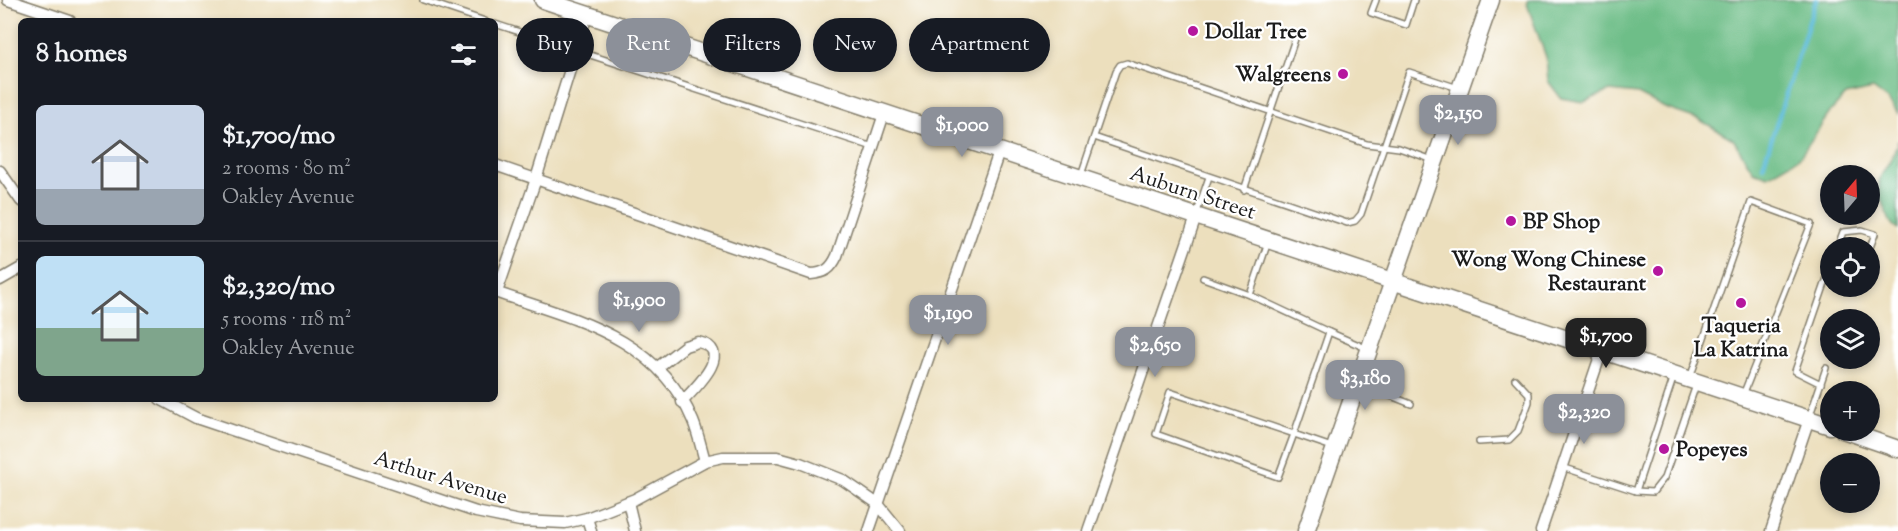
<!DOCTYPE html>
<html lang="en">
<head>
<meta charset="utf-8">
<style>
	:root { --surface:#171b24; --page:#20242c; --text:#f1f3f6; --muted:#9ea1a6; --line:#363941; --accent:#8c9099 }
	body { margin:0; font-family:"Sorts Mill Goudy",serif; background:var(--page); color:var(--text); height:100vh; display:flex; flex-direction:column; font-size:22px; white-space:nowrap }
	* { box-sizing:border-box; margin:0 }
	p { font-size:20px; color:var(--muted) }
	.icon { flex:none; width:33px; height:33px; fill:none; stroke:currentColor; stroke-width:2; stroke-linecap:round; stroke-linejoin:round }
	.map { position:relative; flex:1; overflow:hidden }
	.sheet { position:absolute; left:18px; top:18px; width:480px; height:384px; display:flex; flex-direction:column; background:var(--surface); border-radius:9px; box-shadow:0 3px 9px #0003 }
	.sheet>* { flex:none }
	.hud { position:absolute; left:516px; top:18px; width:570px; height:54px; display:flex; gap:12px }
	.needle { width:39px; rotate:19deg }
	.controls { position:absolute; left:1820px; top:165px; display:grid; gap:12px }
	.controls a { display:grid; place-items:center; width:60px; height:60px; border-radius:50%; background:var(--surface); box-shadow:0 3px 9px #0003; font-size:30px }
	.price { position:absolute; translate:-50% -51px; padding:0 14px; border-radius:12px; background:var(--accent); color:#fff; font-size:20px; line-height:39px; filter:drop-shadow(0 2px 3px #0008) }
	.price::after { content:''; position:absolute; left:50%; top:36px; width:18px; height:14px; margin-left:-9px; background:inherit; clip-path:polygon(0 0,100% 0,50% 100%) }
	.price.selected { background:#222; color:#fff }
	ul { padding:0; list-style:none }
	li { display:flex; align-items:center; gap:18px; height:150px; padding:0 18px }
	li+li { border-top:2px solid var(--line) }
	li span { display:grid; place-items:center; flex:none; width:168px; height:120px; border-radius:9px; color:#555 }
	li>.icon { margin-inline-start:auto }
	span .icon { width:72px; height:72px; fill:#fffc; stroke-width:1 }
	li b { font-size:26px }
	h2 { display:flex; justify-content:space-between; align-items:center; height:72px; padding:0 18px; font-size:26px }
	.pill { padding:0 21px; border-radius:27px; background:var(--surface); box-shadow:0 3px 9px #0003; font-size:21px; line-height:54px }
	.pill.selected { background:var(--accent); color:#fff }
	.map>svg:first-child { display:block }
	.forest { fill:#6ebe88; stroke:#456d52; stroke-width:1.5 }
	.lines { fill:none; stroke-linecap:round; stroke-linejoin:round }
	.stream { stroke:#5bbbd9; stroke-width:4.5 }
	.service-casing { stroke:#847e6c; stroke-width:8 }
	.minor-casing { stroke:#847e6c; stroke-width:13 }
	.secondary-casing { stroke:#847e6c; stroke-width:19 }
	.service { stroke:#fff; stroke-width:5 }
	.minor { stroke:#fff; stroke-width:10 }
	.secondary { stroke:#fff; stroke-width:16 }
	.poi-dot { fill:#b5179e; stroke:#fff; stroke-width:2 }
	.labels { text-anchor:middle; stroke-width:4.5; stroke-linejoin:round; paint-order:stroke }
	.poi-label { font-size:21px; font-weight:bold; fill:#1c1c1c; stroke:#fff; text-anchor:start }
	.street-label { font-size:21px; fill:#1c1c1c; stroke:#fff }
</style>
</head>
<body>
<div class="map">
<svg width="1898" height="531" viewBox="0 0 1898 531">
	<rect width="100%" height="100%" fill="#fff"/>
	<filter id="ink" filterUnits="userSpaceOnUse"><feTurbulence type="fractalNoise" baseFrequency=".0167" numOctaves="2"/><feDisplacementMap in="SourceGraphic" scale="12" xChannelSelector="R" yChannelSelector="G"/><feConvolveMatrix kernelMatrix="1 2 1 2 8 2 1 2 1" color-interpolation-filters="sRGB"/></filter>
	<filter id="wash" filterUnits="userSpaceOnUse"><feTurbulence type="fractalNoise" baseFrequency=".008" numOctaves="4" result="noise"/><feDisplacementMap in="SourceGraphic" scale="24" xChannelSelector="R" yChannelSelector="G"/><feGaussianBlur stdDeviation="1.35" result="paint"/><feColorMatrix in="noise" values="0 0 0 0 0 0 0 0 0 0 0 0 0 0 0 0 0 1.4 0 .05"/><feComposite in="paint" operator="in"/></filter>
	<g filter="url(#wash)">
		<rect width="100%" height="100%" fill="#ecdfbd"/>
		<!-- forest -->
		<g class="forest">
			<polygon points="1528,0 1898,0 1898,114 1888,100 1873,89 1846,95 1831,111 1799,158 1768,176 1753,171 1733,139 1700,120 1665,108 1638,94 1610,91 1584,102 1561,98 1548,81 1546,57 1527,4"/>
			<path d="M 1898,140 L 1898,229 C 1890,225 1889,218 1885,210 C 1868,170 1891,174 1898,140 Z"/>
		</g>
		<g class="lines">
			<!-- stream -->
			<polyline class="stream" points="1763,166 1816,0"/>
		</g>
	</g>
	<g filter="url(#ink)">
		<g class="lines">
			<defs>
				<g id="service">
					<polyline points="423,0 485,21"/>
					<polyline points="1376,0 1371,13 1406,25 1414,0"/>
					<polyline points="495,24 873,147"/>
					<polyline points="1094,137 1347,223 1355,221 1361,214 1409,72 1458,88"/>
					<polyline points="1081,175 1116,71 1120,65 1127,63 1367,144 1399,148 1433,160"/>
					<polyline points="1244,190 1296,36"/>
					<polyline points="1196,215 1209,177"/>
					<polyline points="1837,248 1843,232 1862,230 1875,234 1869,250"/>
					<polyline points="1203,278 1250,295 1268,242"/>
					<polyline points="1855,288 1855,286"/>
					<polyline points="1250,295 1329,332 1294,434 1332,447"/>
					<polyline points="1329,332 1368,349"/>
					<polyline points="1690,378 1751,202 1811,224 1743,395"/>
					<polyline points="1361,384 1411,404"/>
					<polyline points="1821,384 1795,371 1830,269"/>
					<polygon points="1170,392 1294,434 1278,477 1156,434"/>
					<polyline points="1809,418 1826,368"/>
					<polyline points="1479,442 1509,440 1518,431 1529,402 1529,394 1515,379"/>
					<polyline points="1562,467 1636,491 1653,492 1664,478 1696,385"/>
					<polyline points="1636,491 1674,376"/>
				</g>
				<g id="minor">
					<polyline points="8,0 70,21"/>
					<path d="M 495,165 L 811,274 C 825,273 831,269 837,256 L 884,114"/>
					<polyline points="0,171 21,201"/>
					<polyline points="0,280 21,268"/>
					<path d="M 495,292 C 573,319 658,336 693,421 C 698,433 701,447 705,461"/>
					<polyline points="497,292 536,179 587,15"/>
					<path d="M 658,367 L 685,346 L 698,342 C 737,350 693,390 682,402"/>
					<polyline points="160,399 196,418 476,512 520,521 565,523 587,518 635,499 705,461 723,457 778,457 800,463 843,480 878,504 900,531"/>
					<polyline points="628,502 635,531"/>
					<polyline points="587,518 591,531"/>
					<polyline points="869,531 999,152"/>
					<polyline points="1088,531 1196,217"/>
					<polyline points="1541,531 1602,350"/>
					<polyline points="1771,531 1809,419"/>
				</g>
				<g id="secondary">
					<polyline points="543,0 1830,426"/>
					<polyline points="1843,430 1898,449"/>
					<polyline points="1306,531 1491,0"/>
				</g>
			</defs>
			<!-- service casing -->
			<use href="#service" class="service-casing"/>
			<!-- minor casing -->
			<use href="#minor" class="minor-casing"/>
			<!-- secondary casing -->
			<use href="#secondary" class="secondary-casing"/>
			<!-- service -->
			<use href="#service" class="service"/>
			<!-- minor -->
			<use href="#minor" class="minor"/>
			<!-- secondary -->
			<use href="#secondary" class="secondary"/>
		</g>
	</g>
	<!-- markers -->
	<g class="poi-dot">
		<circle cx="1193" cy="31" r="6"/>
		<circle cx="1343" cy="74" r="6"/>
		<circle cx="1511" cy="221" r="6"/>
		<circle cx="1658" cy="271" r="6"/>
		<circle cx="1741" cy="303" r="6"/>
		<circle cx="1664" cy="449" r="6"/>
	</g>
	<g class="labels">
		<!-- poi labels -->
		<g class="poi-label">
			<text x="1205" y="38">Dollar Tree</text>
			<text x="1331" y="81" text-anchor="end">Walgreens</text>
			<text x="1523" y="228">BP Shop</text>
			<text x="1646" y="266" text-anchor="end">Wong Wong Chinese<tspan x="1646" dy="24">Restaurant</tspan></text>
			<text x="1741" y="332" text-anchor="middle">Taqueria<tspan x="1741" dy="24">La Katrina</tspan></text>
			<text x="1676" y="456">Popeyes</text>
		</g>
		<!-- street labels -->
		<g class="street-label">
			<text transform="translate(1193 192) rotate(18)" y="7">Auburn Street</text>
			<text transform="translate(441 477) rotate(17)" y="7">Arthur Avenue</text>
		</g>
	</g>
</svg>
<div class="controls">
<a><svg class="needle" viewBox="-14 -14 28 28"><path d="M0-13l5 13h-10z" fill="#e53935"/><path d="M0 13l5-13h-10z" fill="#9ea1a6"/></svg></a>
<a><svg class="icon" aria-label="locate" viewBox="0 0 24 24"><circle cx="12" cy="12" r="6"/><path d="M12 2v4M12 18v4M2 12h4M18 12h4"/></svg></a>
<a><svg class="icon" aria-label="layers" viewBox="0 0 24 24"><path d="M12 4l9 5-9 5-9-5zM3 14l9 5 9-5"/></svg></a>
<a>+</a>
<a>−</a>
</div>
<b class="price" style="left:1458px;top:146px">$2,150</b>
<b class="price" style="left:962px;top:158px">$1,000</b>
<b class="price" style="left:639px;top:333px">$1,900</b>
<b class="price" style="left:948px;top:346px">$1,190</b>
<b class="price selected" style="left:1606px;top:369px">$1,700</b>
<b class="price" style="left:1155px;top:378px">$2,650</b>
<b class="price" style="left:1365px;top:411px">$3,180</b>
<b class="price" style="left:1584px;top:445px">$2,320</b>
<div class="hud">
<a class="pill">Buy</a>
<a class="pill selected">Rent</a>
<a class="pill">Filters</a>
<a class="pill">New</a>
<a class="pill">Apartment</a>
</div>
<section class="sheet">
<h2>8 homes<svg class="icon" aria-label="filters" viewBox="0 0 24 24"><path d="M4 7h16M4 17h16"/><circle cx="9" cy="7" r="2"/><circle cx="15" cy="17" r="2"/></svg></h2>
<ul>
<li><span style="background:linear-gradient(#c9d6e8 70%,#9aa5b1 0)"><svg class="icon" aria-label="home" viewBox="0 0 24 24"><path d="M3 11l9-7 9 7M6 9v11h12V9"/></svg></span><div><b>$1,700/mo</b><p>2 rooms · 80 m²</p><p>Oakley Avenue</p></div></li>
<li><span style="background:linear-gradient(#bfe0f5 60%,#7fa58c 0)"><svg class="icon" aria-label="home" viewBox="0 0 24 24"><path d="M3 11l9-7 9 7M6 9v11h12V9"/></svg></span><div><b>$2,320/mo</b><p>5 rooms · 118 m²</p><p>Oakley Avenue</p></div></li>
</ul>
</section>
</div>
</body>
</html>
